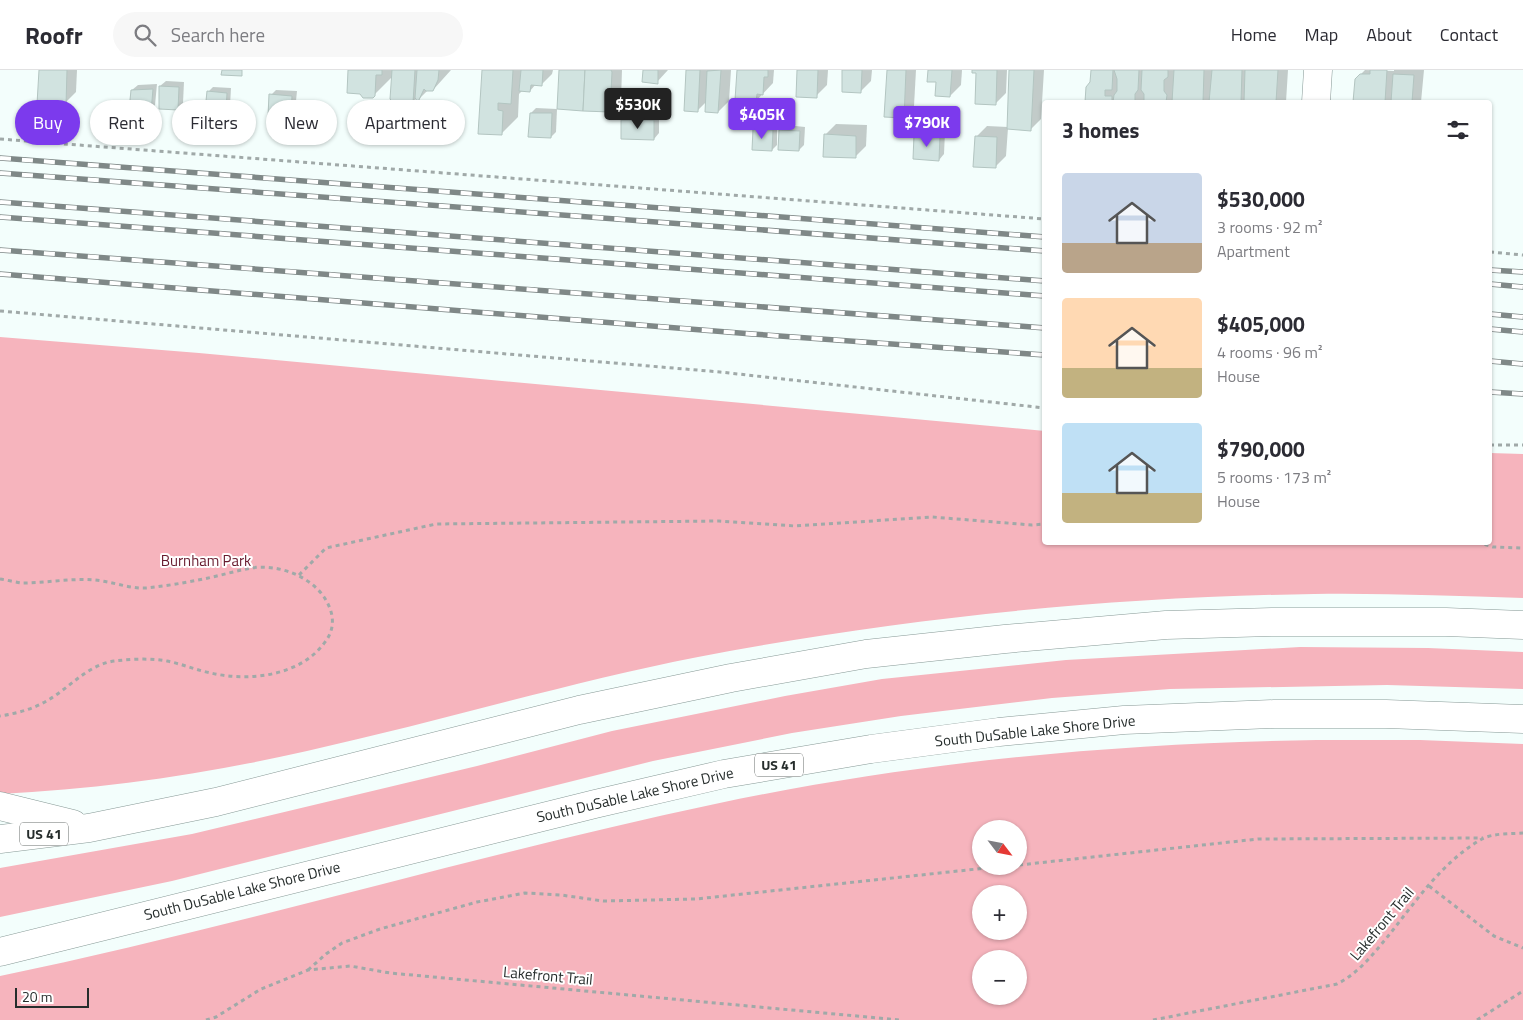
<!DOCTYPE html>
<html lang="en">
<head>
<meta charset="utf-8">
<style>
	:root { --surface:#fff; --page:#f7f7f7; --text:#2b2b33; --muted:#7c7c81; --line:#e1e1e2; --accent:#7c3aed }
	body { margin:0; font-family:"Titillium Web",sans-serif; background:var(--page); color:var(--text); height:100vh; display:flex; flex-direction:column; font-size:19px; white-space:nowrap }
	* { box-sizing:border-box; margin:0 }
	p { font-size:16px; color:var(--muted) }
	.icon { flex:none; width:28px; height:28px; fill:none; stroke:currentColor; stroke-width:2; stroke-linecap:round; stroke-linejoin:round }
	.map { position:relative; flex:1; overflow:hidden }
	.panel { position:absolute; left:1042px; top:30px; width:450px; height:445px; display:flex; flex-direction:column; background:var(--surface); border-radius:5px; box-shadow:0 1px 4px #0004 }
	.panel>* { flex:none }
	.top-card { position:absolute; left:15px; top:30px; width:475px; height:45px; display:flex; gap:10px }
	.needle { width:32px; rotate:122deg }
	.tools { position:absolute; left:972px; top:750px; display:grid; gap:10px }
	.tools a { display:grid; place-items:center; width:55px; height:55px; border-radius:50%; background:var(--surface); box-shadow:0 1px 4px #0004; font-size:25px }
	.scale { position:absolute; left:15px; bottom:12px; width:74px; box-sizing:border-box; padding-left:5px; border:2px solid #262d2c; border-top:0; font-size:14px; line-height:18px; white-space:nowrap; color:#262d2c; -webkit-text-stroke:4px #fff; paint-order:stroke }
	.price { position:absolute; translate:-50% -42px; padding:0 11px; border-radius:5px; background:var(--accent); color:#fff; font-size:16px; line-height:32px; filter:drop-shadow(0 1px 2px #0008) }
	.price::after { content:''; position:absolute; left:50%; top:30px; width:15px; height:11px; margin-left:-8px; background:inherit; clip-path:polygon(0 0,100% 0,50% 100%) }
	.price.selected { background:#222; color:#fff }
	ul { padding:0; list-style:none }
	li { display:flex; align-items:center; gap:15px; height:125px; padding:0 20px }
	li span { display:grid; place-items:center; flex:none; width:140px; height:100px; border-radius:5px; color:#555 }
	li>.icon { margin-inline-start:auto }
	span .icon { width:60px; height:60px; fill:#fffc; stroke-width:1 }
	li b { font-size:21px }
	h2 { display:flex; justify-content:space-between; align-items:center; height:60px; padding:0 20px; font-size:21px }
	.pill { padding:0 18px; border-radius:22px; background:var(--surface); box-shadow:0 1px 4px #0004; font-size:18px; line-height:45px }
	.pill.selected { background:var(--accent); color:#fff }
	header { display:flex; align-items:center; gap:30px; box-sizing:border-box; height:70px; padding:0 25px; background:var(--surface); border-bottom:1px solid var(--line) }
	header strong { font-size:24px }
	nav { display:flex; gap:28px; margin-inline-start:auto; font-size:18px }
	.search { width:350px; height:45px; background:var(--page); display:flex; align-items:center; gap:12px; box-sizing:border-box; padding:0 18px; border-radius:28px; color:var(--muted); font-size:19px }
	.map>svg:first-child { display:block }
	.green { fill:#f6b4bd; fill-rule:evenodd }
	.shadow { fill:#0003 }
	.building { fill:#d1e3e0; stroke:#b3c5c1 }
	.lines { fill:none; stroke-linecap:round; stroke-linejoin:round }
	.minor-casing { stroke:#879996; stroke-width:29 }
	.highway-casing { stroke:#879996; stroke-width:29 }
	.path { stroke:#a0a9a8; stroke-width:3; stroke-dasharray:4 4; stroke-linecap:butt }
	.minor { stroke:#fff; stroke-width:28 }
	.highway { stroke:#fff; stroke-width:28 }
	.rail-casing { stroke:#7f8887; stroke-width:5.5 }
	.rail { stroke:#fff; stroke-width:4; stroke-dasharray:11; stroke-linecap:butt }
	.labels { text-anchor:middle; stroke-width:4; stroke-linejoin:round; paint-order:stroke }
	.shield { fill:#fff; stroke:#676c6b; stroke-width:1 }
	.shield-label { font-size:14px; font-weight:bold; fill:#262d2c }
	.park-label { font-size:15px; fill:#671b2e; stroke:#fff }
	.street-label { font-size:15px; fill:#262d2c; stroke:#fff }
</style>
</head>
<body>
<header>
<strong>Roofr</strong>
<div class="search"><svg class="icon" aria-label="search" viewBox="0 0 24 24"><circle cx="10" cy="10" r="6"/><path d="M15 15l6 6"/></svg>Search here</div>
<nav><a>Home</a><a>Map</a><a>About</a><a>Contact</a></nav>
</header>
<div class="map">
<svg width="1523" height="950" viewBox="0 0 1523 950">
	<rect width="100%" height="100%" fill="#f3fefc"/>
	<!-- green -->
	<g class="green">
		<path d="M 0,267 L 199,283 L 1045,361 L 1045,472 L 1490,472 L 1490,383 L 1523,384 L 1523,528 C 1453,526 1384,523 1314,524 C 1107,527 901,548 698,587 C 566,613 438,652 307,681 C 206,704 103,719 0,724 Z"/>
		<polygon points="1300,577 1428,578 1523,582 1523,619 1387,615 1170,619 1052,628 901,646 792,663 653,691 172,811 0,847 0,798 192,764 477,696 612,661 785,626 882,609 1066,590"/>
		<path d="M 1317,670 L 1420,670 L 1523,674 L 1523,950 L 0,950 L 0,906 C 240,856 475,785 715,734 C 913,692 1115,673 1317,670 ZM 981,759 L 1019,759 L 1019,796 L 981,796 ZM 981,824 L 1019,824 L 1019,861 L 981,861 ZM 981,889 L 1019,889 L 1019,926 L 981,926 Z"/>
	</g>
	<!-- shadow -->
	<g class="shadow">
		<polygon points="41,0 77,0 76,22 65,33"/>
		<polygon points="349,0 451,0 433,20 428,20 418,30 417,28 412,32 392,7 372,27"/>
		<polygon points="483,0 553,0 552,4 541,15 536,14 530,21 523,20 519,24 518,47 501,64"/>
		<polygon points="560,0 622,0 621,30 610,41"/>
		<polygon points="644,0 668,0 657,12"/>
		<polygon points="687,0 731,0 729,31 718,42 706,32 697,41"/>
		<polygon points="738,0 774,0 773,13 756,31"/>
		<polygon points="798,0 828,0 827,15 816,26"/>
		<polygon points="844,0 872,0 871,11 860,22"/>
		<polygon points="888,0 916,0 914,36 903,47"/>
		<polygon points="929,0 962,0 961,15 950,26"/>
		<polygon points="973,0 1007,0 1006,23 995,34 977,2"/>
		<polygon points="1011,0 1044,0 1041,49 1030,60 1008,58 1006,86 995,97 976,67 987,56 1008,57"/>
		<polygon points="1092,0 1288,0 1286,32 1087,32 1087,18 1092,12"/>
		<polygon points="1365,0 1394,1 1394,0 1424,0 1421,32 1355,32 1356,9"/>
		<polygon points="166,11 184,12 183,33 178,39 160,16"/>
		<polygon points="157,14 155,35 150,40 132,20 138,15"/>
		<polygon points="213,17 231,18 230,36 225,41 208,22"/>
		<polygon points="276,20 297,21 295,41 290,46 271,25"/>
		<polygon points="536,38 557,39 556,62 551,67 531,43"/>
		<polygon points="628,45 659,46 659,63 654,69 623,51"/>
		<polygon points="759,54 777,55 777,75 772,80 754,59"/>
		<polygon points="836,54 867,55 866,76 855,87 825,65"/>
		<polygon points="786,55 805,57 804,75 799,80 781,60"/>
		<polygon points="920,60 945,62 944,84 939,90 915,65"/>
	</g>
	<!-- building -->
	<g class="building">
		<polygon points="39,0 67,0 66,35 37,34"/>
		<polygon points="222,0 242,0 242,6 221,5"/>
		<polygon points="348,0 382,0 382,5 376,5 375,26 373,28 363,28 360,24 347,23"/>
		<polygon points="392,0 415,0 413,33 406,38 397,37 390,29"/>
		<polygon points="417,0 439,0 438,10 433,21 426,21 424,19 418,32 415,28"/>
		<polygon points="482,0 513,0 511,34 498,33 498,40 503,41 502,65 478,64"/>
		<polygon points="521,0 543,0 542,16 531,15 530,22 519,21"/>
		<polygon points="559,0 585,0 583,41 557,39"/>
		<polygon points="585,0 611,0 612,2 610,42 583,41"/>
		<polygon points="643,0 658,0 658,14 642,12"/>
		<polygon points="686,0 700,0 698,42 684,41"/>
		<polygon points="721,0 718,43 705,42 707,1"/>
		<polygon points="737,0 768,0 768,7 764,7 763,25 757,24 756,32 735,30"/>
		<polygon points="797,0 818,0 817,28 796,27"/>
		<polygon points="842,0 862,0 861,23 842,22"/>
		<polygon points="887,0 906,0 904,48 884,47"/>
		<polygon points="928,0 952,0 950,27 935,26 936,12 927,12"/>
		<polygon points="972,0 997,0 996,35 975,34 976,3 972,3"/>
		<polygon points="1009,0 1034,0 1031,61 1007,59"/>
		<polygon points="1091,0 1113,0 1112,20 1105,20 1105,26 1112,26 1112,32 1085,32 1086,17 1090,12"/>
		<polygon points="1114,0 1139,0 1138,20 1135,24 1135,32 1113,32 1114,25 1117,21 1117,9"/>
		<polygon points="1142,0 1168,0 1168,7 1164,10 1164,21 1167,25 1166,32 1144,32 1144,24 1141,20"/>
		<polygon points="1174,0 1204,0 1203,32 1172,32"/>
		<polygon points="1212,0 1242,0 1241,32 1209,32"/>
		<polygon points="1245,0 1278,0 1276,32 1244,32"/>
		<polygon points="1370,0 1387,0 1385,32 1353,32 1355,9 1360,4 1370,4"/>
		<polygon points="1393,4 1414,5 1412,32 1391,32"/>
		<polygon points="159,16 179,17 178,40 159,39"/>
		<polygon points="153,19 151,42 129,40 131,20"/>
		<polygon points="207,21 227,23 226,42 205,41"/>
		<polygon points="269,24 292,26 291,47 268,46"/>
		<polygon points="530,43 552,43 551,68 528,67"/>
		<polygon points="621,50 654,50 654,70 621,69"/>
		<polygon points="753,59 773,60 772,81 752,80"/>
		<polygon points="779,60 800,61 799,81 778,80"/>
		<polygon points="824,64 856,66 856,88 823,87"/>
		<polygon points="914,65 940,66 939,91 913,89"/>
		<polygon points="975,66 997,67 996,98 973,97"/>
	</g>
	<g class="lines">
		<defs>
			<polyline id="minor" points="1316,32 1318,0"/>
			<g id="highway">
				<polyline points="0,736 73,754"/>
				<polyline points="0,769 89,758 216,732 579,640 731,608 866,584 1005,569 1166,555 1272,552 1446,552 1523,555"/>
				<polyline points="0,882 595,734 724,704 871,679 999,662 1124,650 1274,644 1386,644 1523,649"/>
			</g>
		</defs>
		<!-- minor casing -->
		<use href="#minor" class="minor-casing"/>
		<!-- highway casing -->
		<use href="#highway" class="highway-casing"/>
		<!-- path -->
		<g class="path">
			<polyline points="0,69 1045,149"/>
			<polyline points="1490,182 1523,185"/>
			<polyline points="0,241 720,302 1045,338"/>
			<polyline points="1490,375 1523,375"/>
			<polyline points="1477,472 1493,477 1523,478"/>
			<polyline points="299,505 326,478 436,454 719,451 795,456 932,447 1032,455 1045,454"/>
			<path d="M 0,509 C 7,510 15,512 22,513 C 46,513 70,508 94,510 C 111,511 129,519 147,518 C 165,516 184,513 203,509 C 219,506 235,501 251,498 C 277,494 309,505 324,527 C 334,542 336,558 325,572 C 301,606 249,612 211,603 C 196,600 182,594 167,591 C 150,588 131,589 114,591 C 89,595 73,614 53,627 C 37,638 19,643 0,646"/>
			<polyline points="1019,795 1258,769 1483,768"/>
			<polyline points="1429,816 1494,866 1523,878"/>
			<polyline points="308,900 326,884 342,873 380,859 477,832 525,823 561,825 603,831 696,829 1005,796"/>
			<polyline points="206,950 216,947 261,919 308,900 350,896 390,903 900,950"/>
			<path d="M 1153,950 L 1337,914 C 1359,903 1374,883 1389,865 C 1416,831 1443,791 1482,769 C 1493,763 1510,764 1523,763"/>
			<polyline points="1477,950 1523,921"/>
		</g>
		<!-- minor -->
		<use href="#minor" class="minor"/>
		<!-- highway -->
		<use href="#highway" class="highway"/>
		<defs>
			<g id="rail">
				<polyline points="0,88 1045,167"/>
				<polyline points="0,103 1045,181"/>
				<polyline points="0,132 1045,211"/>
				<polyline points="0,147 1045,226"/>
				<polyline points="0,180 1045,258"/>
				<polyline points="1490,200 1523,202"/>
				<polyline points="0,204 752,264 1045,285"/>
				<polyline points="1490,214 1523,217"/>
				<polyline points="1490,244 1523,247"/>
				<polyline points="1490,259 1523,262"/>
				<polyline points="1490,291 1523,294"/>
				<polyline points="1490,322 1523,324"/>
			</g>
		</defs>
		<!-- rail casing -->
		<use href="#rail" class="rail-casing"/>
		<!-- rail -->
		<use href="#rail" class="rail"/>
	</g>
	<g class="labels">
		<!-- shield labels -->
		<g class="shield">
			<rect x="755" y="683.5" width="48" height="23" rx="4"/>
			<rect x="20" y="752.5" width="48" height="23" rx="4"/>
		</g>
		<g class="shield-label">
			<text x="779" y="700">US 41</text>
			<text x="44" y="769">US 41</text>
		</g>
		<!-- park labels -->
		<g class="park-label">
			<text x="206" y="496">Burnham Park</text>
		</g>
		<!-- street labels -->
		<g class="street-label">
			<text transform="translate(1035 661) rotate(-6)" y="5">South DuSable Lake Shore Drive</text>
			<text transform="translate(635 725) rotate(-13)" y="5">South DuSable Lake Shore Drive</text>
			<text transform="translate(242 821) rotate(-14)" y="5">South DuSable Lake Shore Drive</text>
			<text transform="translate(1382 854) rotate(-50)" y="5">Lakefront Trail</text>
			<text transform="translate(548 906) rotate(5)" y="5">Lakefront Trail</text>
		</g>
	</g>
</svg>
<div class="tools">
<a><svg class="needle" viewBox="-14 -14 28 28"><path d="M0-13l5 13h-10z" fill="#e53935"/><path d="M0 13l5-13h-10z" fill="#7c7c81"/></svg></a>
<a>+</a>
<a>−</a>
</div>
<div class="scale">20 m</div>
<b class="price selected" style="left:638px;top:60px">$530K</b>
<b class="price" style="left:762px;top:70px">$405K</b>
<b class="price" style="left:927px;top:78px">$790K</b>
<div class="top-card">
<a class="pill selected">Buy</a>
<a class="pill">Rent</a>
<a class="pill">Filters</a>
<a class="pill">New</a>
<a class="pill">Apartment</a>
</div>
<section class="panel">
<h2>3 homes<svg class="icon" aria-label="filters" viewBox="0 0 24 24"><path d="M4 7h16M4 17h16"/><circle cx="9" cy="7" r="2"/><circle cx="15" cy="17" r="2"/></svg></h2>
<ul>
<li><span style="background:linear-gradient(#c9d6e8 70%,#b9a48a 0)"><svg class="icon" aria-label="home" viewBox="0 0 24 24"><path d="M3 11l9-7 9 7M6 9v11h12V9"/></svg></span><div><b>$530,000</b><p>3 rooms · 92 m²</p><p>Apartment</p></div></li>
<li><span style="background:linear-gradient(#ffd9b3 70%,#c2b280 0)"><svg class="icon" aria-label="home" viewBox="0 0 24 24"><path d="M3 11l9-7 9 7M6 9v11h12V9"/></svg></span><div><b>$405,000</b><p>4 rooms · 96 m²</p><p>House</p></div></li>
<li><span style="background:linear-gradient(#bfe0f5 70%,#c2b280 0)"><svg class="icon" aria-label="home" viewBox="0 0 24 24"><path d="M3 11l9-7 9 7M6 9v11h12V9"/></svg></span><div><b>$790,000</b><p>5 rooms · 173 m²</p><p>House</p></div></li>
</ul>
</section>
</div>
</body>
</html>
